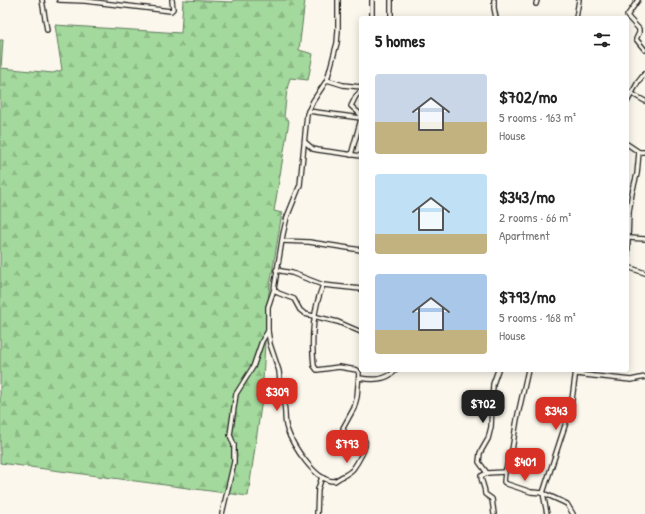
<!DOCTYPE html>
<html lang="en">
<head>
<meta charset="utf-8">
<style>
	:root { --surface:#fff; --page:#f2f2f2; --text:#222; --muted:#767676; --accent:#d93025 }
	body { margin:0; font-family:"Patrick Hand",sans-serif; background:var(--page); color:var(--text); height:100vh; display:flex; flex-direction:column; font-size:15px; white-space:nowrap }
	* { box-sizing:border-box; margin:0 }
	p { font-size:13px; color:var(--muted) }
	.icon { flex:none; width:22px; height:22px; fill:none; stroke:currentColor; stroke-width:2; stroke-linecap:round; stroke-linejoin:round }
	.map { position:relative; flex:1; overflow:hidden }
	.details { position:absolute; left:359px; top:16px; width:270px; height:356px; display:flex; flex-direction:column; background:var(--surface); border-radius:4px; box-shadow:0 2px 10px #0003 }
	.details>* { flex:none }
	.price { position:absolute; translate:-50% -34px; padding:0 9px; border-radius:8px; background:var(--accent); color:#fff; font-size:13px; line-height:26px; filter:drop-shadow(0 1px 2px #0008) }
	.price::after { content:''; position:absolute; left:50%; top:24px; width:12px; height:9px; margin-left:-6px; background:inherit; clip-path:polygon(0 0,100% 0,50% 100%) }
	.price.selected { background:#222; color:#fff }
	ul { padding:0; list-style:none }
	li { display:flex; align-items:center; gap:12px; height:100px; padding:0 16px }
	li span { display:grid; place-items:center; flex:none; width:112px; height:80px; border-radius:4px; color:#555 }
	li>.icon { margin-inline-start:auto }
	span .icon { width:48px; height:48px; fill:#fffc; stroke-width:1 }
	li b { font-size:17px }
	h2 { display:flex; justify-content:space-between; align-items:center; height:48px; padding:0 16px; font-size:17px }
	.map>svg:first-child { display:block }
	.forest { fill:url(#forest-firs); stroke:#607a5c }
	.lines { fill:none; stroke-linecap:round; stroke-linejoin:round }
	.minor-casing { stroke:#1c1c1c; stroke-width:6 }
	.minor { stroke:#fbf7ec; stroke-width:3.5 }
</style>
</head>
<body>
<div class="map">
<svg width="645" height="514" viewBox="0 0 645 514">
	<defs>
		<pattern id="forest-firs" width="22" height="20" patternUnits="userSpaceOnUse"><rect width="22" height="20" fill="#a3d99c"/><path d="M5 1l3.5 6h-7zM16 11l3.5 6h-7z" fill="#8cba86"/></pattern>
	</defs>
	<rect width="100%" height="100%" fill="#fbf7ec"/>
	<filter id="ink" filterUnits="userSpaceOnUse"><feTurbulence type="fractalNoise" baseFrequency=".025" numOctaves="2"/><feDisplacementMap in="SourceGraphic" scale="8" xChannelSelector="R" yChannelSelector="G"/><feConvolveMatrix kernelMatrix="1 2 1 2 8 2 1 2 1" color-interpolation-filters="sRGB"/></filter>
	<g filter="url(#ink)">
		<!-- forest -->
		<polygon class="forest" points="183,0 233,2 233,0 305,0 299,50 313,54 308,80 290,78 287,89 284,117 289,121 274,211 282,213 269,292 266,325 262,399 248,496 0,463 0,40 3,40 1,68 53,73 62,70 55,25 181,33"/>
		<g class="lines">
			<defs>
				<g id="minor">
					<polyline points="42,0 47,30"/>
					<polyline points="59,0 85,1 171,11 173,9 172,0"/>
					<polyline points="391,0 391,18"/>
					<polyline points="494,0 494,8 496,18"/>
					<polyline points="638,0 627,16 639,29 639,33 636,39 645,50"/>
					<polyline points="536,4 537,0"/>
					<polyline points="372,18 372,0"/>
					<polyline points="576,18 579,0"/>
					<polyline points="327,80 343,85 361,87"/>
					<polyline points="361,91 356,96 351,106 360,114 361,118"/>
					<polyline points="627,91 645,101"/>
					<polyline points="627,102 638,82 645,73"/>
					<polyline points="308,111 361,118"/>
					<polyline points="305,142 313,149 318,150 361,156"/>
					<polyline points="627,144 639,152 645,152"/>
					<polyline points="351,155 361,119"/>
					<polyline points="629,238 645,239"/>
					<polyline points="282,241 309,242 361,250"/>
					<polyline points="628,267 645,273"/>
					<polyline points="627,268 629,212 632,193 637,174 639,152"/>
					<polyline points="276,270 292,273 323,285 361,289"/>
					<polyline points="274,289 278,293 294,299 300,310 305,314 338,322 361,332"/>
					<path d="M 268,331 L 270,344 L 279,371 L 280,382 L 278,394 C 279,398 282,400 284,404 C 286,412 284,421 287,429 C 292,444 316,483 335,481 C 340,477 349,474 353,469 C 356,465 368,446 365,441 C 362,435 351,438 345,434 L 343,428 L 354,408 L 357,397 L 359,373 L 357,370 L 339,367 L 317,370 L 314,366 C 311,339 313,310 323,285"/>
					<polyline points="528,370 517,419 512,450 505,472 504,482 507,484 531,492 543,493 563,502 567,504 573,514"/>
					<polyline points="576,374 631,380 645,377"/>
					<path d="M 359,378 C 372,380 386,381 396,370"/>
					<polyline points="487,473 479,462 480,453 488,439 491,427 493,384 498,370"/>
					<polyline points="222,514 234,462 234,445 230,435 236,394 253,367 262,341 268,331 268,307 274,289 283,234 287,217 300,185 307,114 313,101 327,80 337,43 338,31 338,0"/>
					<polyline points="317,514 318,489 322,477"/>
					<path d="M 494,514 L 492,499 L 485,494 C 485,485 481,483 481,476 L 487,473 L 505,472"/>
					<polyline points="547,514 543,493 571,407 576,370"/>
				</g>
			</defs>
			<!-- minor casing -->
			<use href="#minor" class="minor-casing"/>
			<!-- minor -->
			<use href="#minor" class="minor"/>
		</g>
	</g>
</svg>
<b class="price" style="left:277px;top:412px">$309</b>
<b class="price selected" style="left:483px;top:424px">$702</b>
<b class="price" style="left:556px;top:431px">$343</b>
<b class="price" style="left:347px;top:464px">$793</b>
<b class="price" style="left:525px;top:482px">$401</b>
<section class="details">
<h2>5 homes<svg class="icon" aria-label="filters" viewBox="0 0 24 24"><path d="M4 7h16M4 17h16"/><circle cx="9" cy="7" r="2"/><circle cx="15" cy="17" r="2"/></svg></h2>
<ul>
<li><span style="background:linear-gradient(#c9d6e8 60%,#c2b280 0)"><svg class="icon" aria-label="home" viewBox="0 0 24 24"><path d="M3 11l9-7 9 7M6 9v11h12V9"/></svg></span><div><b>$702/mo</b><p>5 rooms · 163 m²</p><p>House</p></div></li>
<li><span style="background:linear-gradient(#bfe0f5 75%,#c2b280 0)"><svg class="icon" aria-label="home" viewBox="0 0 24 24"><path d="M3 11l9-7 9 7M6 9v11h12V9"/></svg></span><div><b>$343/mo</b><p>2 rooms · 66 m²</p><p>Apartment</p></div></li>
<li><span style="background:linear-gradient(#a9c7e8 70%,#c2b280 0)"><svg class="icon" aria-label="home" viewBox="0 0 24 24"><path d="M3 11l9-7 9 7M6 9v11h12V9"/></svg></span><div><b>$793/mo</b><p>5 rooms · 168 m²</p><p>House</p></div></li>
</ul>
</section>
</div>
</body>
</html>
